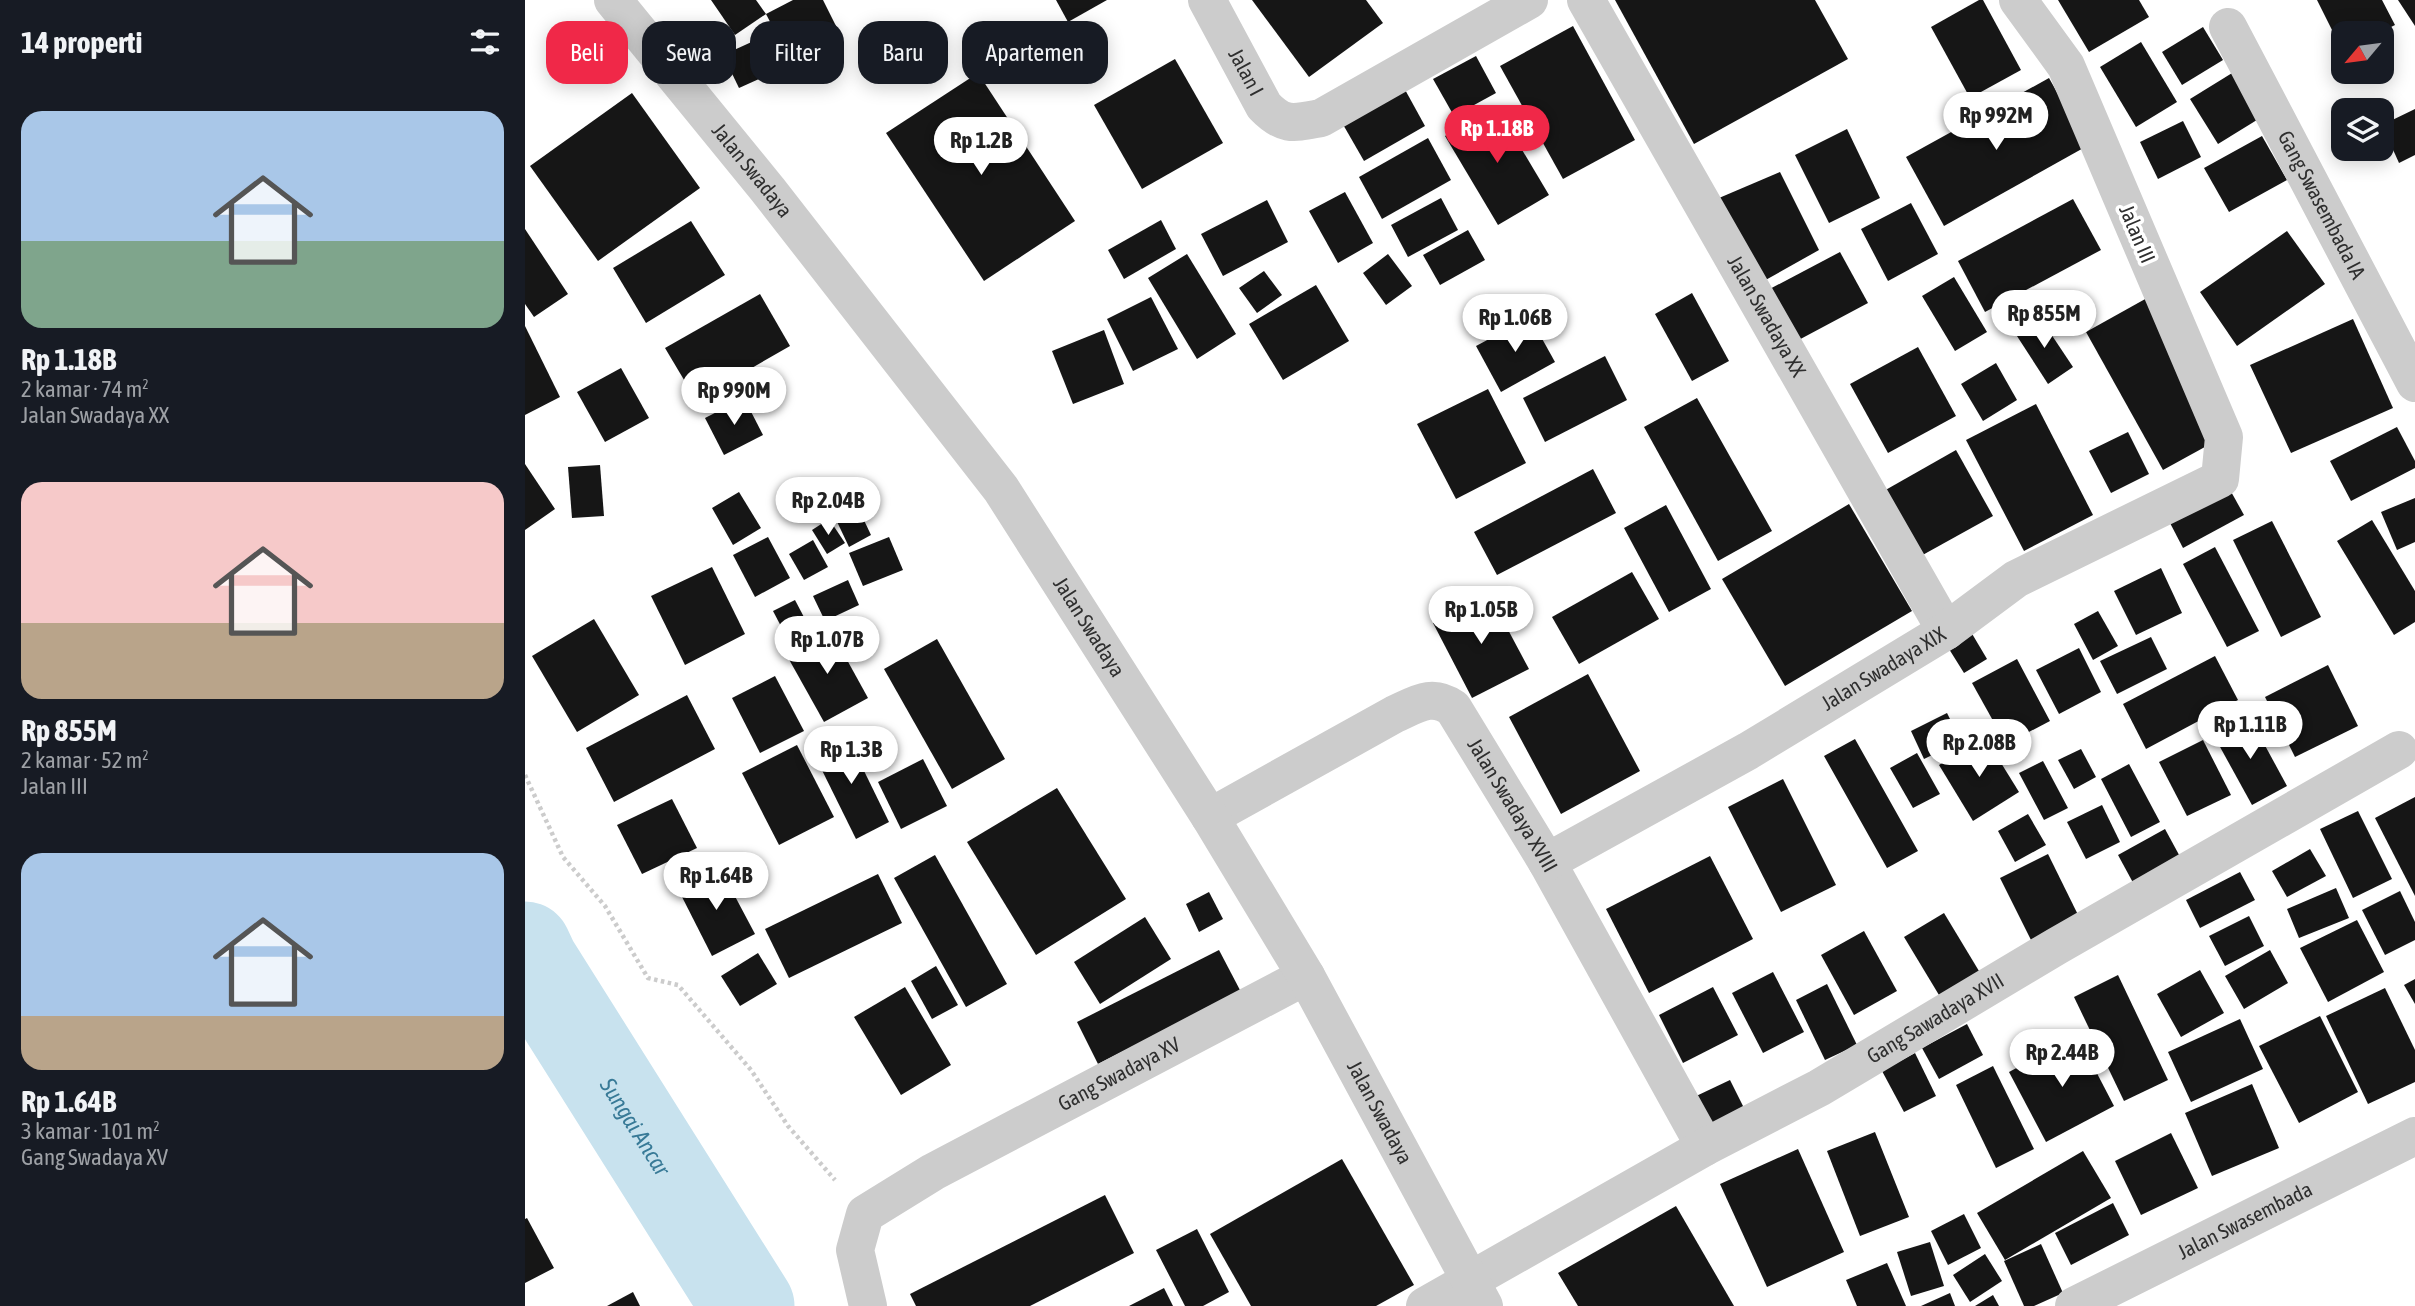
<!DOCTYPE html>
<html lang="id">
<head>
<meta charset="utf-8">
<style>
	:root { --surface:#171b24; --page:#20242c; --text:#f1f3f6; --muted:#9ea1a6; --accent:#f02848 }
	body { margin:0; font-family:"Asap Condensed",sans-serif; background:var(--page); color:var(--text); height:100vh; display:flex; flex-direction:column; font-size:26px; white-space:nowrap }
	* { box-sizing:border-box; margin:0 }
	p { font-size:23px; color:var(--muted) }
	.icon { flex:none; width:38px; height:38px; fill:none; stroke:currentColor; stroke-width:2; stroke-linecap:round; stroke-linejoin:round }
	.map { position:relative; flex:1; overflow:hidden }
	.panel { display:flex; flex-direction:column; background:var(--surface); width:525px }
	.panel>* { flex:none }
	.top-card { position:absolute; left:21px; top:21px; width:665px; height:63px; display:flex; gap:14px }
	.needle { width:46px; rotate:241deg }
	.fabs { position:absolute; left:1806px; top:21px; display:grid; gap:14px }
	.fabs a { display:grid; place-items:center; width:63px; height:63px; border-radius:14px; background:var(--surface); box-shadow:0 4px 18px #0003; font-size:35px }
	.price { position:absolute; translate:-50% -60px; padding:0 16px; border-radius:24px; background:#fff; color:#222; font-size:23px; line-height:46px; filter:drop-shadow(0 2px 4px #0008) }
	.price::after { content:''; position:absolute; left:50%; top:42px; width:21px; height:16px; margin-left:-10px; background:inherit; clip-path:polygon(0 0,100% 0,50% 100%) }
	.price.on { background:var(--accent); color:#fff }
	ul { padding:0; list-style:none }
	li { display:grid; align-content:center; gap:14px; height:371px; padding:0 21px }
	li span { display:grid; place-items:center; height:217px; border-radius:21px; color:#555 }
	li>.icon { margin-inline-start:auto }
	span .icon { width:126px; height:126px; fill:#fffc; stroke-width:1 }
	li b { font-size:30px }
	h2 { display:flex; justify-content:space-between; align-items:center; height:84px; padding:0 21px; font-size:30px }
	.tag { padding:0 24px; border-radius:21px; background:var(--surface); box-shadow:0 4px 18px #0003; font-size:24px; line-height:63px }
	.tag.on { background:var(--accent); color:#fff }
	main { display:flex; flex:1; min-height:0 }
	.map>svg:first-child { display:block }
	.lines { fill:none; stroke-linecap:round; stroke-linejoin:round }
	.river { stroke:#c8e2ee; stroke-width:93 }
	.building { fill:#161616 }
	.path { stroke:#ccc; stroke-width:4.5; stroke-dasharray:3.5 3.5; stroke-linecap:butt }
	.minor { stroke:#ccc; stroke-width:38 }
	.tertiary { stroke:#ccc; stroke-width:38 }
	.labels { text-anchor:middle; stroke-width:7; stroke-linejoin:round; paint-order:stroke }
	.street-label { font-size:21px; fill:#2f2f2f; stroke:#fff }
	.water-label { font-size:23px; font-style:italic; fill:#387a97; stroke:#fff }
</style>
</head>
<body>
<main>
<section class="panel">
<h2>14 properti<svg class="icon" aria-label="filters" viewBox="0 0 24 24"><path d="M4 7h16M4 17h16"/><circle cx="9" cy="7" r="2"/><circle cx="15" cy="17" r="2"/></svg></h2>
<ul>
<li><span style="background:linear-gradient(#a9c7e8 60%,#7fa58c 0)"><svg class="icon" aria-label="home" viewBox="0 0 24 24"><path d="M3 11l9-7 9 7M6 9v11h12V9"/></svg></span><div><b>Rp 1.18B</b><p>2 kamar · 74 m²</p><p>Jalan Swadaya XX</p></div></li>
<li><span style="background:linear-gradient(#f6c9c9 65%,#b9a48a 0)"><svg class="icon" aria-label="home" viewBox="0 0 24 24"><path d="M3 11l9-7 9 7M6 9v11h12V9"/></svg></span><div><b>Rp 855M</b><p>2 kamar · 52 m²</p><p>Jalan III</p></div></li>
<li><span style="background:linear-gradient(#a9c7e8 75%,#b9a48a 0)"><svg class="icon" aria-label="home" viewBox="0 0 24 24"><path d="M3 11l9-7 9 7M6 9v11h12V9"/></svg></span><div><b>Rp 1.64B</b><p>3 kamar · 101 m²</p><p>Gang Swadaya XV</p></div></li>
</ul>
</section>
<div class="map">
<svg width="1890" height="1306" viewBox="0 0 1890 1306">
	<rect width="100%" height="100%" fill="#fff"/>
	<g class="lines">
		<!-- river -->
		<path class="river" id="s1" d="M 0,948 L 7,963 L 223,1306"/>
	</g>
	<!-- building -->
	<g class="building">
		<polygon points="186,0 231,0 241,14 210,35"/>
		<polygon points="268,0 298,0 316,36 266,62 241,14"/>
		<polygon points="531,0 582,0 543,22"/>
		<polygon points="727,0 841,0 858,23 784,77"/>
		<polygon points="1090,0 1290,0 1323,59 1169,144"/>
		<polygon points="1454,0 1458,0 1496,70 1445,98 1406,27"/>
		<polygon points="1533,0 1614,0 1624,17 1564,52"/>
		<polygon points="1792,0 1857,0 1870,25 1854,33 1818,33 1818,52"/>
		<polygon points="1873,0 1890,0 1890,26"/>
		<polygon points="1048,26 1110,140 1038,179 975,66"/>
		<polygon points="1678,27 1698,60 1657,85 1637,52"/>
		<polygon points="231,40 247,73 214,88 198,55"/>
		<polygon points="1616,42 1652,102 1611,127 1575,67"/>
		<polygon points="951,56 971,93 929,116 908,79"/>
		<polygon points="650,59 698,143 617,189 569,105"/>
		<polygon points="1712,70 1740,115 1693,144 1665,99"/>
		<polygon points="453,73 550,221 459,281 361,133"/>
		<polygon points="1524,78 1562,146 1419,226 1381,157"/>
		<polygon points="878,86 900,126 839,161 816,121"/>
		<polygon points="107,93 175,188 73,261 5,166"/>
		<polygon points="971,106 1024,195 973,225 920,136"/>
		<polygon points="1890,109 1890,155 1874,163 1857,125"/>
		<polygon points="1658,121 1676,157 1633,179 1615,142"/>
		<polygon points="1322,129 1355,198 1304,223 1270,155"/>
		<polygon points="1737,136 1762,180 1704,212 1679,168"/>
		<polygon points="903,138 926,180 857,219 834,177"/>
		<polygon points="1255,172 1294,250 1237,282 1194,198"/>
		<polygon points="820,192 848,243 813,263 784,211"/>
		<polygon points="916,198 933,230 883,257 866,225"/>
		<polygon points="1548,199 1576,250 1460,312 1433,261"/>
		<polygon points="742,200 763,242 698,276 676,234"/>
		<polygon points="1386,203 1413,254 1363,281 1336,229"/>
		<polygon points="636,220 651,249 599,279 583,250"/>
		<polygon points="166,221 200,275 121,323 88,268"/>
		<polygon points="0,229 43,294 9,317 0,304"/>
		<polygon points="943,230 960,260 915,285 898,255"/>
		<polygon points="1762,231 1800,284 1712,346 1675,292"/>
		<polygon points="1315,252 1343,303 1268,343 1241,291"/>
		<polygon points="662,254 711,334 672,359 623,278"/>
		<polygon points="863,254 887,286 861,305 838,273"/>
		<polygon points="739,271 757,295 732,313 714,288"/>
		<polygon points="1429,277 1462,332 1430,351 1397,296"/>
		<polygon points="791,285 824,341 758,380 724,324"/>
		<polygon points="1167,293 1204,361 1167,381 1130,314"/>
		<polygon points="235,294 265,346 171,400 140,348"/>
		<polygon points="626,297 653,349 608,371 582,319"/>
		<polygon points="1622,298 1698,437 1638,470 1561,332"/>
		<polygon points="1514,316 1548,367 1523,384 1490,333"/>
		<polygon points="1005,317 1030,362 976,392 951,346"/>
		<polygon points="1828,319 1868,408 1766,453 1725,365"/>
		<polygon points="0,326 35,397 0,415"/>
		<polygon points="579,330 599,384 548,404 527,351"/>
		<polygon points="1393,347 1431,416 1363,453 1325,384"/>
		<polygon points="1080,356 1102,400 1020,442 998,398"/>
		<polygon points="1471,363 1492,400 1458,421 1436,384"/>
		<polygon points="96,368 124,418 80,442 52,392"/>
		<polygon points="963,389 1001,463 931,499 892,424"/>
		<polygon points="219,398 238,435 199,455 180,418"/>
		<polygon points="1172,398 1247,531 1193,561 1119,427"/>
		<polygon points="1511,404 1568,515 1499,551 1441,440"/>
		<polygon points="1872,427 1890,461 1890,468 1826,501 1805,461"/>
		<polygon points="1603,432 1624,474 1586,493 1564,451"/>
		<polygon points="1431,450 1468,516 1394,557 1357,492"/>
		<polygon points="0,464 30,509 0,530"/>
		<polygon points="75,465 79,516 47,518 43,467"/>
		<polygon points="1068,469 1091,513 972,575 949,532"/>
		<polygon points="1704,488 1719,515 1658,548 1644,521"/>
		<polygon points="214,492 236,528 208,545 187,508"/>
		<polygon points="328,497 346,535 324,547 306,509"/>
		<polygon points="1890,498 1890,542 1872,550 1856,512"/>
		<polygon points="1324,504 1387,611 1260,686 1197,579"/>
		<polygon points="1141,505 1186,589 1144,612 1099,528"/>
		<polygon points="304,519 320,543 302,554 287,530"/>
		<polygon points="1847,520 1890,591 1890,622 1869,635 1812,541"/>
		<polygon points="1747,521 1796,617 1756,637 1708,540"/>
		<polygon points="243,537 265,578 230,597 208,555"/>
		<polygon points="364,537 378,570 338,586 324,553"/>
		<polygon points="288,540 303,567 279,580 264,554"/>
		<polygon points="1690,547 1734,631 1702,647 1658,564"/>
		<polygon points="187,567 220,634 160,665 126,596"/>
		<polygon points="1636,568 1657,613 1611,635 1589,591"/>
		<polygon points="1107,572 1134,619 1054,664 1027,617"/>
		<polygon points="323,580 334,605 300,621 288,596"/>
		<polygon points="964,594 1004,669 947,698 908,623"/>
		<polygon points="270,600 281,621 259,632 248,611"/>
		<polygon points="1573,611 1593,646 1568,660 1549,624"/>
		<polygon points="69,619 114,695 52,732 7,656"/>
		<polygon points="1443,627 1462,659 1439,673 1419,641"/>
		<polygon points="305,629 343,698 299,722 261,654"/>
		<polygon points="1626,637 1642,669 1592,694 1575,661"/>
		<polygon points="412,639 480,759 427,789 359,669"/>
		<polygon points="1554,648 1576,692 1534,714 1511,670"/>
		<polygon points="1690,656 1713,700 1621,749 1598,704"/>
		<polygon points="1492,659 1525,721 1481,744 1447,683"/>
		<polygon points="1803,665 1833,726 1770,757 1740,697"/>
		<polygon points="1063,674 1115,771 1036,814 984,717"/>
		<polygon points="250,676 279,731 235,753 207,698"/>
		<polygon points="162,695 190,749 89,802 61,748"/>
		<polygon points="1422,713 1436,741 1399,759 1386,731"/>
		<polygon points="1724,716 1762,786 1727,805 1689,736"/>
		<polygon points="321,734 364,822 331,839 287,750"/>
		<polygon points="1460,737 1494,792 1448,821 1414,765"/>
		<polygon points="1330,739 1393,851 1362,868 1299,756"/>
		<polygon points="1678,740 1706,795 1662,816 1634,762"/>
		<polygon points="272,745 309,817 254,845 217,773"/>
		<polygon points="1556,749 1571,777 1549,789 1533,760"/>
		<polygon points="1392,753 1415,794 1388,808 1365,768"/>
		<polygon points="398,759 422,806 376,829 353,782"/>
		<polygon points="1518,761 1543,808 1519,820 1494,773"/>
		<polygon points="1604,764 1635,822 1606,837 1576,779"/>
		<polygon points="1258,779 1311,885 1256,912 1203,807"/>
		<polygon points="532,788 601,899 511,955 442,842"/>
		<polygon points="1890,797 1890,896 1850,818"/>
		<polygon points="147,799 172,848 117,874 92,825"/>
		<polygon points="1577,805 1595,842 1561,859 1542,822"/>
		<polygon points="1833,811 1867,879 1828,898 1795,829"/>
		<polygon points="1503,814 1521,845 1490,862 1473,831"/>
		<polygon points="1640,829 1659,864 1612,890 1593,855"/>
		<polygon points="1785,849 1801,876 1762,897 1747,871"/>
		<polygon points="1523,854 1559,927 1511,950 1475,878"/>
		<polygon points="410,855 482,984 441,1007 369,878"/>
		<polygon points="1185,856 1228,939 1124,993 1081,909"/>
		<polygon points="195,868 230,934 187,956 153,889"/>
		<polygon points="1715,872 1730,900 1675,928 1661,900"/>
		<polygon points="353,874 377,923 264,978 240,929"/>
		<polygon points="1811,888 1824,918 1774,938 1762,909"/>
		<polygon points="1875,891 1890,922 1890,940 1860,955 1837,910"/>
		<polygon points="684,892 698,919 674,932 661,904"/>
		<polygon points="1419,913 1457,976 1417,1000 1379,937"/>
		<polygon points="1724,916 1739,946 1700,966 1684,936"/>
		<polygon points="620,917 646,959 575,1004 549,962"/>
		<polygon points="1832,920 1859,972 1803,1002 1775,948"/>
		<polygon points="1339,931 1372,991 1329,1015 1296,955"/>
		<polygon points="694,950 716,992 573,1064 552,1022"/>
		<polygon points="1745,950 1763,983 1719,1009 1700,976"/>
		<polygon points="233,953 252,984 215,1006 196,976"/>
		<polygon points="411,966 433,1005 407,1019 386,981"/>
		<polygon points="1675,970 1699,1013 1656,1037 1632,994"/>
		<polygon points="1248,972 1279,1032 1238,1053 1207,993"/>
		<polygon points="1593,975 1643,1080 1599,1101 1549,997"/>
		<polygon points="1890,979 1890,1004 1879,985"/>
		<polygon points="1302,984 1332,1045 1300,1060 1271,1000"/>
		<polygon points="380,987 426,1065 376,1095 329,1017"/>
		<polygon points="1188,987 1213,1035 1158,1063 1134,1015"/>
		<polygon points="1860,988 1890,1050 1890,1082 1843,1104 1801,1016"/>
		<polygon points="1795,1016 1833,1092 1774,1123 1734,1046"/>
		<polygon points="1715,1019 1738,1069 1666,1102 1643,1052"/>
		<polygon points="1442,1024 1458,1055 1414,1079 1397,1048"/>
		<polygon points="1552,1035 1589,1106 1521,1142 1484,1072"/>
		<polygon points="1390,1053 1411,1096 1379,1112 1357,1071"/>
		<polygon points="1468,1066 1509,1149 1471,1168 1431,1085"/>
		<polygon points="1205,1080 1222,1114 1184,1132 1167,1098"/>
		<polygon points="1727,1084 1754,1148 1687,1176 1660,1113"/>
		<polygon points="1350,1132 1384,1217 1335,1236 1302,1151"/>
		<polygon points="1646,1133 1673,1188 1616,1215 1590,1161"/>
		<polygon points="1273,1149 1319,1252 1242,1287 1195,1184"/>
		<polygon points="1558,1151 1586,1198 1480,1260 1452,1213"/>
		<polygon points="817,1159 889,1285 851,1306 726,1306 685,1234"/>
		<polygon points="580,1195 609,1253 505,1306 391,1306 385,1294"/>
		<polygon points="1588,1203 1604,1235 1546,1265 1530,1233"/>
		<polygon points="1151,1206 1209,1306 1053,1306 1033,1273"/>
		<polygon points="1439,1214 1456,1248 1423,1265 1406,1231"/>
		<polygon points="2,1218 29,1268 0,1283 0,1219"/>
		<polygon points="672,1229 704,1292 678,1306 660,1306 631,1250"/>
		<polygon points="1405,1242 1419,1286 1386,1296 1372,1252"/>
		<polygon points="1516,1244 1538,1293 1509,1306 1499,1306 1479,1261"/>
		<polygon points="1460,1254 1477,1281 1445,1302 1428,1275"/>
		<polygon points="1362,1263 1381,1306 1332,1306 1321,1280"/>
		<polygon points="639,1288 648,1306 604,1306"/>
		<polygon points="108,1292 115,1306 82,1306"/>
		<polygon points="1425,1293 1430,1306 1396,1306"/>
		<polygon points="1468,1295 1474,1306 1450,1306"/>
	</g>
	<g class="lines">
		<!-- path -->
		<polyline class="path" points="0,775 38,857 80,906 123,978 153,985 226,1070 263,1126 310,1180"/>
		<!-- minor -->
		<g class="minor">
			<path id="s2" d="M 682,0 L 739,106 C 759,127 769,123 796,118 L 1004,0"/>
			<path id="s3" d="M 1061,0 L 1421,631"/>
			<path id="s4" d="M 1703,27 L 1890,383"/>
			<path id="s5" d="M 685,817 L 870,714 C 892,704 907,693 928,708 L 1022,862 L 1180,1147"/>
			<path id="s6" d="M 1022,862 L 1223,751 L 1421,631 L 1491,579 L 1695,479 L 1699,437 L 1541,66 L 1493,0"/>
			<path id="s7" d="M 343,1306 L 330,1250 L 340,1214 L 408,1172 L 781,976"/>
			<path id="s8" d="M 900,1306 L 1180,1147 L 1294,1088 L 1532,946 L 1874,750"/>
		</g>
		<!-- tertiary -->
		<g class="tertiary">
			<path id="s9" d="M 88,0 L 243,190 L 476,489 L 685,817 L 781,976 L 959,1306"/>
			<path id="s10" d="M 1549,1306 L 1890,1136"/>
		</g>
	</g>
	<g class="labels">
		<!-- street labels -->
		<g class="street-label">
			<text dy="7" stroke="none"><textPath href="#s2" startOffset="82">Jalan I</textPath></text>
			<text dy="7" stroke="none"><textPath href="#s9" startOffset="220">Jalan Swadaya</textPath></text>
			<text dy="7" stroke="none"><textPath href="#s4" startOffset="201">Gang Swasembada IA</textPath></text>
			<text transform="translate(1612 234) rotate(67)" y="7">Jalan III</text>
			<text dy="7" stroke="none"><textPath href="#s3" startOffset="364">Jalan Swadaya XX</textPath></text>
			<text dy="7" stroke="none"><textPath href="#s9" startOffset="788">Jalan Swadaya</textPath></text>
			<text dy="7" stroke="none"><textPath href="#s6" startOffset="388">Jalan Swadaya XIX</textPath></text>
			<text dy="7" stroke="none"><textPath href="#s5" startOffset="388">Jalan Swadaya XVIII</textPath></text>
			<text dy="7" stroke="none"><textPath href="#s8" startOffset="586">Gang Sawadaya XVII</textPath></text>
			<text dy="7" stroke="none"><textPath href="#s7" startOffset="385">Gang Swadaya XV</textPath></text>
			<text dy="7" stroke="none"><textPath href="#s9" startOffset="1354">Jalan Swadaya</textPath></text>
			<text dy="7" stroke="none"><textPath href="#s10" startOffset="191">Jalan Swasembada</textPath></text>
		</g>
		<!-- water labels -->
		<g class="water-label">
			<text dy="8" stroke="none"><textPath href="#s1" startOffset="210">Sungai Ancar</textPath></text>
		</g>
	</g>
</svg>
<div class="fabs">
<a><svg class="needle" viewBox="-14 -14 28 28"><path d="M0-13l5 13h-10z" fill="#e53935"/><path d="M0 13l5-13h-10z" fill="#9ea1a6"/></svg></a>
<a><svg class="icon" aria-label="layers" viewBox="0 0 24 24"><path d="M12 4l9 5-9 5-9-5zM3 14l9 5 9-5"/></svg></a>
</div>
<b class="price" style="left:1471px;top:152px">Rp 992M</b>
<b class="price on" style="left:972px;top:165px">Rp 1.18B</b>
<b class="price" style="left:456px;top:177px">Rp 1.2B</b>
<b class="price" style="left:1519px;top:350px">Rp 855M</b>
<b class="price" style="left:990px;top:354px">Rp 1.06B</b>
<b class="price" style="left:209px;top:427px">Rp 990M</b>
<b class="price" style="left:303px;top:537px">Rp 2.04B</b>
<b class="price" style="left:956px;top:646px">Rp 1.05B</b>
<b class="price" style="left:302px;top:676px">Rp 1.07B</b>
<b class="price" style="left:1725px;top:761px">Rp 1.11B</b>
<b class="price" style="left:1454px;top:779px">Rp 2.08B</b>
<b class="price" style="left:326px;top:786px">Rp 1.3B</b>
<b class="price" style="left:191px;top:912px">Rp 1.64B</b>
<b class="price" style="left:1537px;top:1089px">Rp 2.44B</b>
<div class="top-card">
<a class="tag on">Beli</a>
<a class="tag">Sewa</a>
<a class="tag">Filter</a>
<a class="tag">Baru</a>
<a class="tag">Apartemen</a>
</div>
</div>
</main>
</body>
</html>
